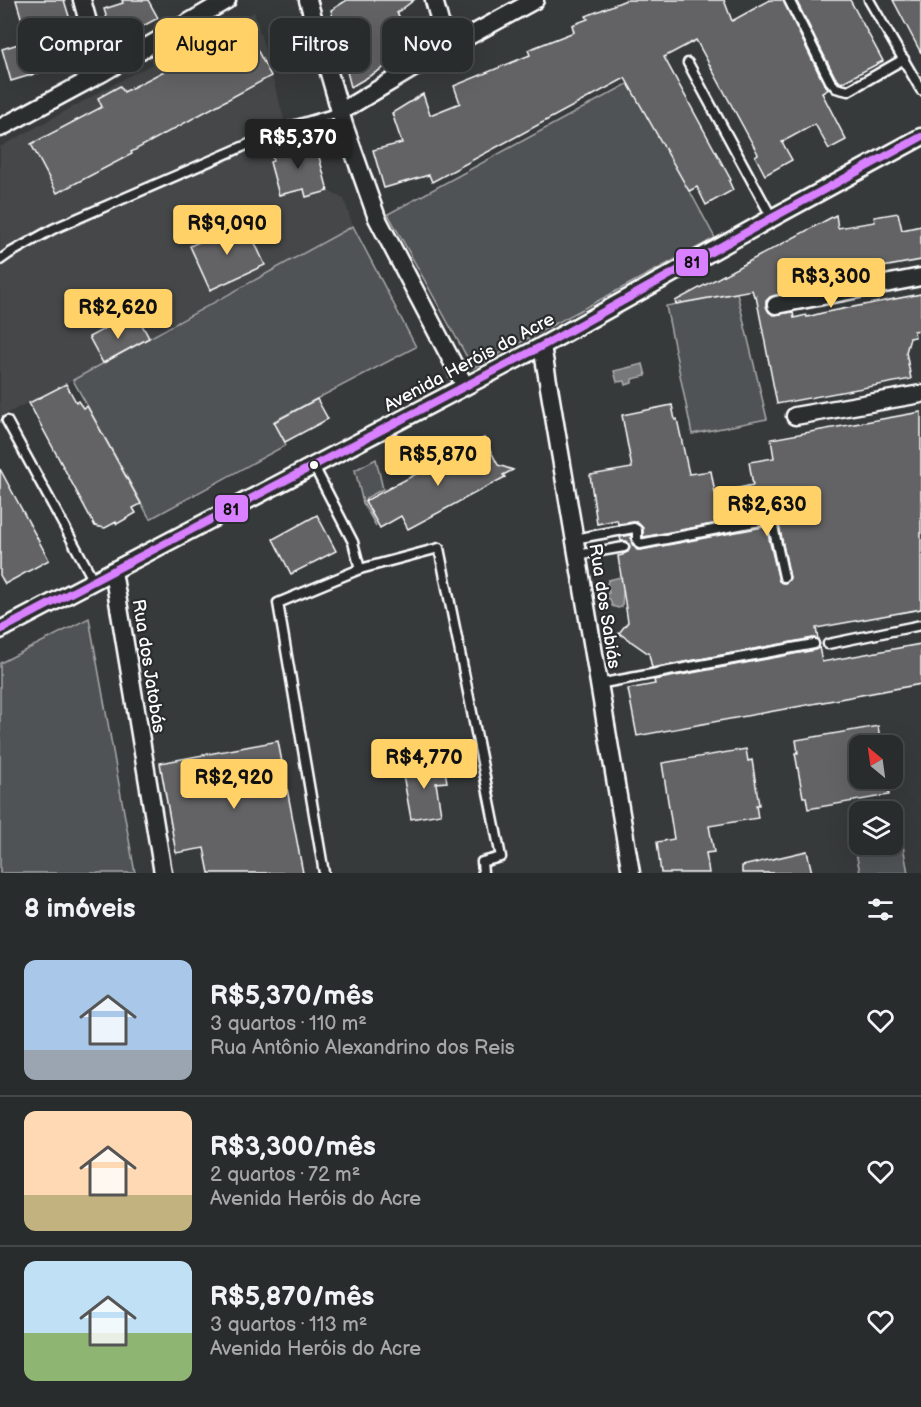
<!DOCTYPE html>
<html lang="pt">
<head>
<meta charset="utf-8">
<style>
	:root { --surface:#292c2c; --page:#353838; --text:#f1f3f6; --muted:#a5a7a9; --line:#454848; --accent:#ffd166 }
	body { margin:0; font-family:"Balsamiq Sans",sans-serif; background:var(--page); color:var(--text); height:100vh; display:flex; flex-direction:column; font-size:22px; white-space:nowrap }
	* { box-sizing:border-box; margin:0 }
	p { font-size:20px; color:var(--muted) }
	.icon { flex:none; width:33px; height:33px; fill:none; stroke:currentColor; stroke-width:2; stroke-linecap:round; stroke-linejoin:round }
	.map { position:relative; height:873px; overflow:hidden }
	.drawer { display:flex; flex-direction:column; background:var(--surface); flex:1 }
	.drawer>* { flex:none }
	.banner { position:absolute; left:18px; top:18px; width:600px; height:54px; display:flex; gap:12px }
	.needle { width:39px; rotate:331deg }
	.controls { position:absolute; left:849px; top:735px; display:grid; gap:12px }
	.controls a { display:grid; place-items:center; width:54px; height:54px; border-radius:12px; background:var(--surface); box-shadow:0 6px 24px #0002,0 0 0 2px var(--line); font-size:30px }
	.price { position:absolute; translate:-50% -51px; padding:0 14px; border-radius:6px; background:var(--accent); color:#111; font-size:20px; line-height:39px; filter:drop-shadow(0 2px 3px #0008) }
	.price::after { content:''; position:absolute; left:50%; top:36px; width:18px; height:14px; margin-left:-9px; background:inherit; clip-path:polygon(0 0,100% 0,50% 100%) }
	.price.on { background:#222; color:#fff }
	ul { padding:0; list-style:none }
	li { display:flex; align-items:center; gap:18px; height:150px; padding:0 24px }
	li+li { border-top:2px solid var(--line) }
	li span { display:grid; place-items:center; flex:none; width:168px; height:120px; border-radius:12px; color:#555 }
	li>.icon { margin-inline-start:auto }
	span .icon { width:72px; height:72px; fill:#fffc; stroke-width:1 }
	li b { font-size:26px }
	h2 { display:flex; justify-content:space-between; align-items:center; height:72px; padding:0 24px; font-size:26px }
	.pill { padding:0 21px; border-radius:12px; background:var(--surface); box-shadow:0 6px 24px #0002,0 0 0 2px var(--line); font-size:21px; line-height:54px }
	.pill.on { background:var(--accent); color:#111 }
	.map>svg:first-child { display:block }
	.built { fill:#444748 }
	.green { fill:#505354; stroke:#a8a9aa; stroke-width:1.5 }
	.water { fill:#767879; stroke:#adaeaf; stroke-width:1.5 }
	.building { fill:#636465; stroke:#fff; stroke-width:1.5 }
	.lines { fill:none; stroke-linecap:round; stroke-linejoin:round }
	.lane-casing { stroke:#fff; stroke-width:13 }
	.street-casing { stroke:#fff; stroke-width:21 }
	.lane { stroke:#2a2d2e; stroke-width:8 }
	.street { stroke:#2a2d2e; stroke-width:16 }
	.bus-1-casing { stroke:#2a2d2e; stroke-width:12 }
	.bus-1 { stroke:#d880ff; stroke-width:8 }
	.bus-dot { fill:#fff; stroke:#2a2d2e; stroke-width:2 }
	.labels { text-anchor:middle; stroke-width:4.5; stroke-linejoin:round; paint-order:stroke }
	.street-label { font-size:18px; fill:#fff; stroke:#2a2d2e }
	.line-badge { stroke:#2a2d2e; stroke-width:2 }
	.pale-badge-label { font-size:16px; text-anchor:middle; font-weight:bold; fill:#111 }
</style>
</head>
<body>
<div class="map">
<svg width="921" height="873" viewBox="0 0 921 873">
	<rect width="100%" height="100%" fill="#373a3b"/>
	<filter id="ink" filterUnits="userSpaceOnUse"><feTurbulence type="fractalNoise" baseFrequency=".0167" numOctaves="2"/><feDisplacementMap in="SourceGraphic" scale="12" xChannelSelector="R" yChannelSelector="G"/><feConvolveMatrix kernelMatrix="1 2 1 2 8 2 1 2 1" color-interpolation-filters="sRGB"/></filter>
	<g filter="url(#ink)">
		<!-- built -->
		<polygon class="built" points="254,12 290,140 292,140 293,143 304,153 317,149 328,191 344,199 353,226 73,380 0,417 0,147 129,76"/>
		<!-- green -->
		<g class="green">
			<polygon points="631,82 715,238 473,368 388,214"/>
			<polygon points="353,226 416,347 274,421 286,445 150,519 73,380"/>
			<polygon points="737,293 767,419 692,434 666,306"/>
			<polygon points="376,459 383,489 366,498 365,501 376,526 363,503 355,470"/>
			<polygon points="89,618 135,873 0,873 0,663"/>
			<polygon points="901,835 908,873 860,873 854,842 859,842 860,844 892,844 893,837"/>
		</g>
		<!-- water -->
		<g class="water">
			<polygon points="643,364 646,376 632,379 632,383 626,385 625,381 617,382 614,371"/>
			<polygon points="629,575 631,590 623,591 622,607 618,608 612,606 610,599 607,598 606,594 609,593 607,585 608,580"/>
		</g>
		<!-- building -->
		<g class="building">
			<polygon points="16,0 64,0 79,49 72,51 71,63 11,81 2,49 28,41"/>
			<polygon points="122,0 148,0 158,18 114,42 104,9 123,3"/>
			<polygon points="347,0 414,0 397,13 419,47 351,87 331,10"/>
			<polygon points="626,0 724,0 732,21 770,0 783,0 824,84 829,89 822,93 846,140 829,149 815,124 782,142 792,160 765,175 755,156 758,154 696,40 664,57 731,180 729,181 733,190 706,205 697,187 689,191 625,78 432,182 429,175 384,188 373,150 402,143 392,113 423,94 430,115 460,103 454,86 530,55 528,50 574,32 572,25 588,19 586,16"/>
			<polygon points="796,0 850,0 883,61 841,83 835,77"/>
			<polygon points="893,0 921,0 921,53 904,21"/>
			<polygon points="244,25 271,76 131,152 132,154 57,193 31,144 102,107 98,98 120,86 124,92 170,68 168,65"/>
			<polygon points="300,139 304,153 317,149 328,191 306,197 304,189 279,195 270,162 273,161 272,155 278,153 278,150 285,148 282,142"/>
			<polygon points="898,213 902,230 921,226 921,260 788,284 789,292 770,297 766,301 766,306 769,312 773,315 793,312 794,318 806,315 807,317 822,313 921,294 921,330 914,331 915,337 910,338 906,352 911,379 777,404 756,296 754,296 752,290 676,304 675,301 836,215 838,228 875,222 874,217"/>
			<polygon points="243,222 249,233 250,232 265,265 210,290 190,246"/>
			<polygon points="140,321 149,338 103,363 89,337 113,324 115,328 133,324"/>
			<polygon points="66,384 76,402 78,401 83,408 87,406 141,504 133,508 136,513 117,524 116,522 105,528 95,526 29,403"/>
			<polygon points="317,399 328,419 285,442 274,422"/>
			<polygon points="672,405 675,420 677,419 689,474 711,471 715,493 753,485 749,462 774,458 771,439 921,412 921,609 816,628 818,639 813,638 652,668 649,654 619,633 628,622 618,556 623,555 623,554 628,552 630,547 627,541 621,541 620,537 631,535 632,544 637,550 641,550 763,527 767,530 779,581 782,583 786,583 790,578 779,525 777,521 767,514 643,537 643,528 637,522 633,522 618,524 617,520 597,524 590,475 632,468 622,415"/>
			<polygon points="484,438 498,465 513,470 503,475 505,477 408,529 401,516 380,528 365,501"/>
			<polygon points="0,469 49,560 5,584 0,575"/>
			<polygon points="317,515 336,551 291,574 273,539"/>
			<polygon points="921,644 921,684 637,736 628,689 655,684 654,680 815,650 819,647 822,662"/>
			<polygon points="878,726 881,746 860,746 860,778 887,778 889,795 808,809 806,797 803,797 795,753 798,753 796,740"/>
			<polygon points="278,741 303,873 209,873 204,848 176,853 160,763"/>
			<polygon points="746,749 748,761 752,760 759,805 756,805 758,818 709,826 714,852 706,853 709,873 661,873 657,842 674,839 662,763"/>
			<polygon points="444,765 447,782 436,783 441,814 411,819 402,769"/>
			<polygon points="807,851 812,873 742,873 742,866"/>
		</g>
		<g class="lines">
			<defs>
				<g id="lane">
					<polyline points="789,0 830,81 836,88 848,91 904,59"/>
					<polyline points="869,0 921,90"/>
					<polyline points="688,63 772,218"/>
					<polyline points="0,260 10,253 53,229 286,128 340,112"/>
					<polyline points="7,421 94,581"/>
					<polyline points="315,465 318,474 353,542 360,569"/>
					<polyline points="574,539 634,528 637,530 637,540 640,544 765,520 773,526 784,577"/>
					<polyline points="577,555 624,547"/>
					<polyline points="828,644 921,625"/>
					<polyline points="598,684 814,644"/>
					<polyline points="324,873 278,603 360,569 439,548 501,857 482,862 483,873"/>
				</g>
				<g id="street">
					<polyline points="82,0 102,73"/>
					<polyline points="308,0 344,125 377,218 465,386"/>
					<polyline points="434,0 447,48"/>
					<polyline points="340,112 447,48 535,0"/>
					<polyline points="0,128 102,73 227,0"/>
					<polyline points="776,305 921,277"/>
					<polyline points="542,346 631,873"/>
					<polyline points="795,416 921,394"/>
					<polyline points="113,571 163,873"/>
					<polyline points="0,630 542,346 772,218 921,137"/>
				</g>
			</defs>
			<!-- lane casing -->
			<use href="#lane" class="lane-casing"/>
			<!-- street casing -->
			<use href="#street" class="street-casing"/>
			<!-- lane -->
			<use href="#lane" class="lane"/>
			<!-- street -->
			<use href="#street" class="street"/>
			<defs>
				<polyline id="bus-1" points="0,630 542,346 772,218 921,137"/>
			</defs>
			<!-- bus-1 casing -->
			<use href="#bus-1" class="bus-1-casing"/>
			<!-- bus-1 -->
			<use href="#bus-1" class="bus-1"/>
		</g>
	</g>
	<!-- markers -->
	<circle class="bus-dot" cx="314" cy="465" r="5"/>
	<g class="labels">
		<!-- street labels -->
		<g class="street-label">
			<text transform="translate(469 362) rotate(-28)" y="6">Avenida Heróis do Acre</text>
			<text transform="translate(605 606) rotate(81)" y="6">Rua dos Sabiás</text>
			<text transform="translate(149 666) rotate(81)" y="6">Rua dos Jatobás</text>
		</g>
	</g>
	<g class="line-badge">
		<rect x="675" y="248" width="34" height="29" rx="6" fill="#d880ff"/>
		<rect x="214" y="494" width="35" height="29" rx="6" fill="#d880ff"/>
	</g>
	<g class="pale-badge-label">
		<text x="692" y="268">81</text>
		<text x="231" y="515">81</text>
	</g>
</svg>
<div class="controls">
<a><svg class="needle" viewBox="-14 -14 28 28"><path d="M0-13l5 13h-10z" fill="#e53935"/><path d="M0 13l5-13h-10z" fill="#a5a7a9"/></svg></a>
<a><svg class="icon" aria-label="layers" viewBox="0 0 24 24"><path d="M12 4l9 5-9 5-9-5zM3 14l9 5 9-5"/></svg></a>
</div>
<b class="price on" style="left:298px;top:170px">R$5,370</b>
<b class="price" style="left:227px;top:256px">R$9,090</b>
<b class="price" style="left:831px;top:309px">R$3,300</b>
<b class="price" style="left:118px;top:340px">R$2,620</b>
<b class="price" style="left:438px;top:487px">R$5,870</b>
<b class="price" style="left:767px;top:537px">R$2,630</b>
<b class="price" style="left:424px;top:790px">R$4,770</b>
<b class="price" style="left:234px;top:810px">R$2,920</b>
<div class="banner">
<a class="pill">Comprar</a>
<a class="pill on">Alugar</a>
<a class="pill">Filtros</a>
<a class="pill">Novo</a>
</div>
</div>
<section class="drawer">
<h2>8 imóveis<svg class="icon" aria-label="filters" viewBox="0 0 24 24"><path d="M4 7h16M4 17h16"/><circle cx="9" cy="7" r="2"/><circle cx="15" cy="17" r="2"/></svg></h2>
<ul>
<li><span style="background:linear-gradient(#a9c7e8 75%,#9aa5b1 0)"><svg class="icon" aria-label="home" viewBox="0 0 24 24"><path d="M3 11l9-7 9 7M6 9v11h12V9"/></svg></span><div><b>R$5,370/mês</b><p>3 quartos · 110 m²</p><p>Rua Antônio Alexandrino dos Reis</p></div><svg class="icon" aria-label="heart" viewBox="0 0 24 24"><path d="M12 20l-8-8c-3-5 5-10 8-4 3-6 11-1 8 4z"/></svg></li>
<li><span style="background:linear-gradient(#ffd9b3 70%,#c2b280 0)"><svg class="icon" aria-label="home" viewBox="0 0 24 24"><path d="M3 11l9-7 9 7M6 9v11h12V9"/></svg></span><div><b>R$3,300/mês</b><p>2 quartos · 72 m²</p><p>Avenida Heróis do Acre</p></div><svg class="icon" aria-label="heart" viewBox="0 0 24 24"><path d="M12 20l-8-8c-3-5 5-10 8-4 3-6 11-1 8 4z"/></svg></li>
<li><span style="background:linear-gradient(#bfe0f5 60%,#8fb573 0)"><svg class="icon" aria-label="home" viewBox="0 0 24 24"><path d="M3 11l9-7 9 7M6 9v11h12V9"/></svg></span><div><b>R$5,870/mês</b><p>3 quartos · 113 m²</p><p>Avenida Heróis do Acre</p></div><svg class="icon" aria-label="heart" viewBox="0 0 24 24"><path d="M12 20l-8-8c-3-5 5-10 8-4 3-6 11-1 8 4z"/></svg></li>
</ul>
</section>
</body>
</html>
